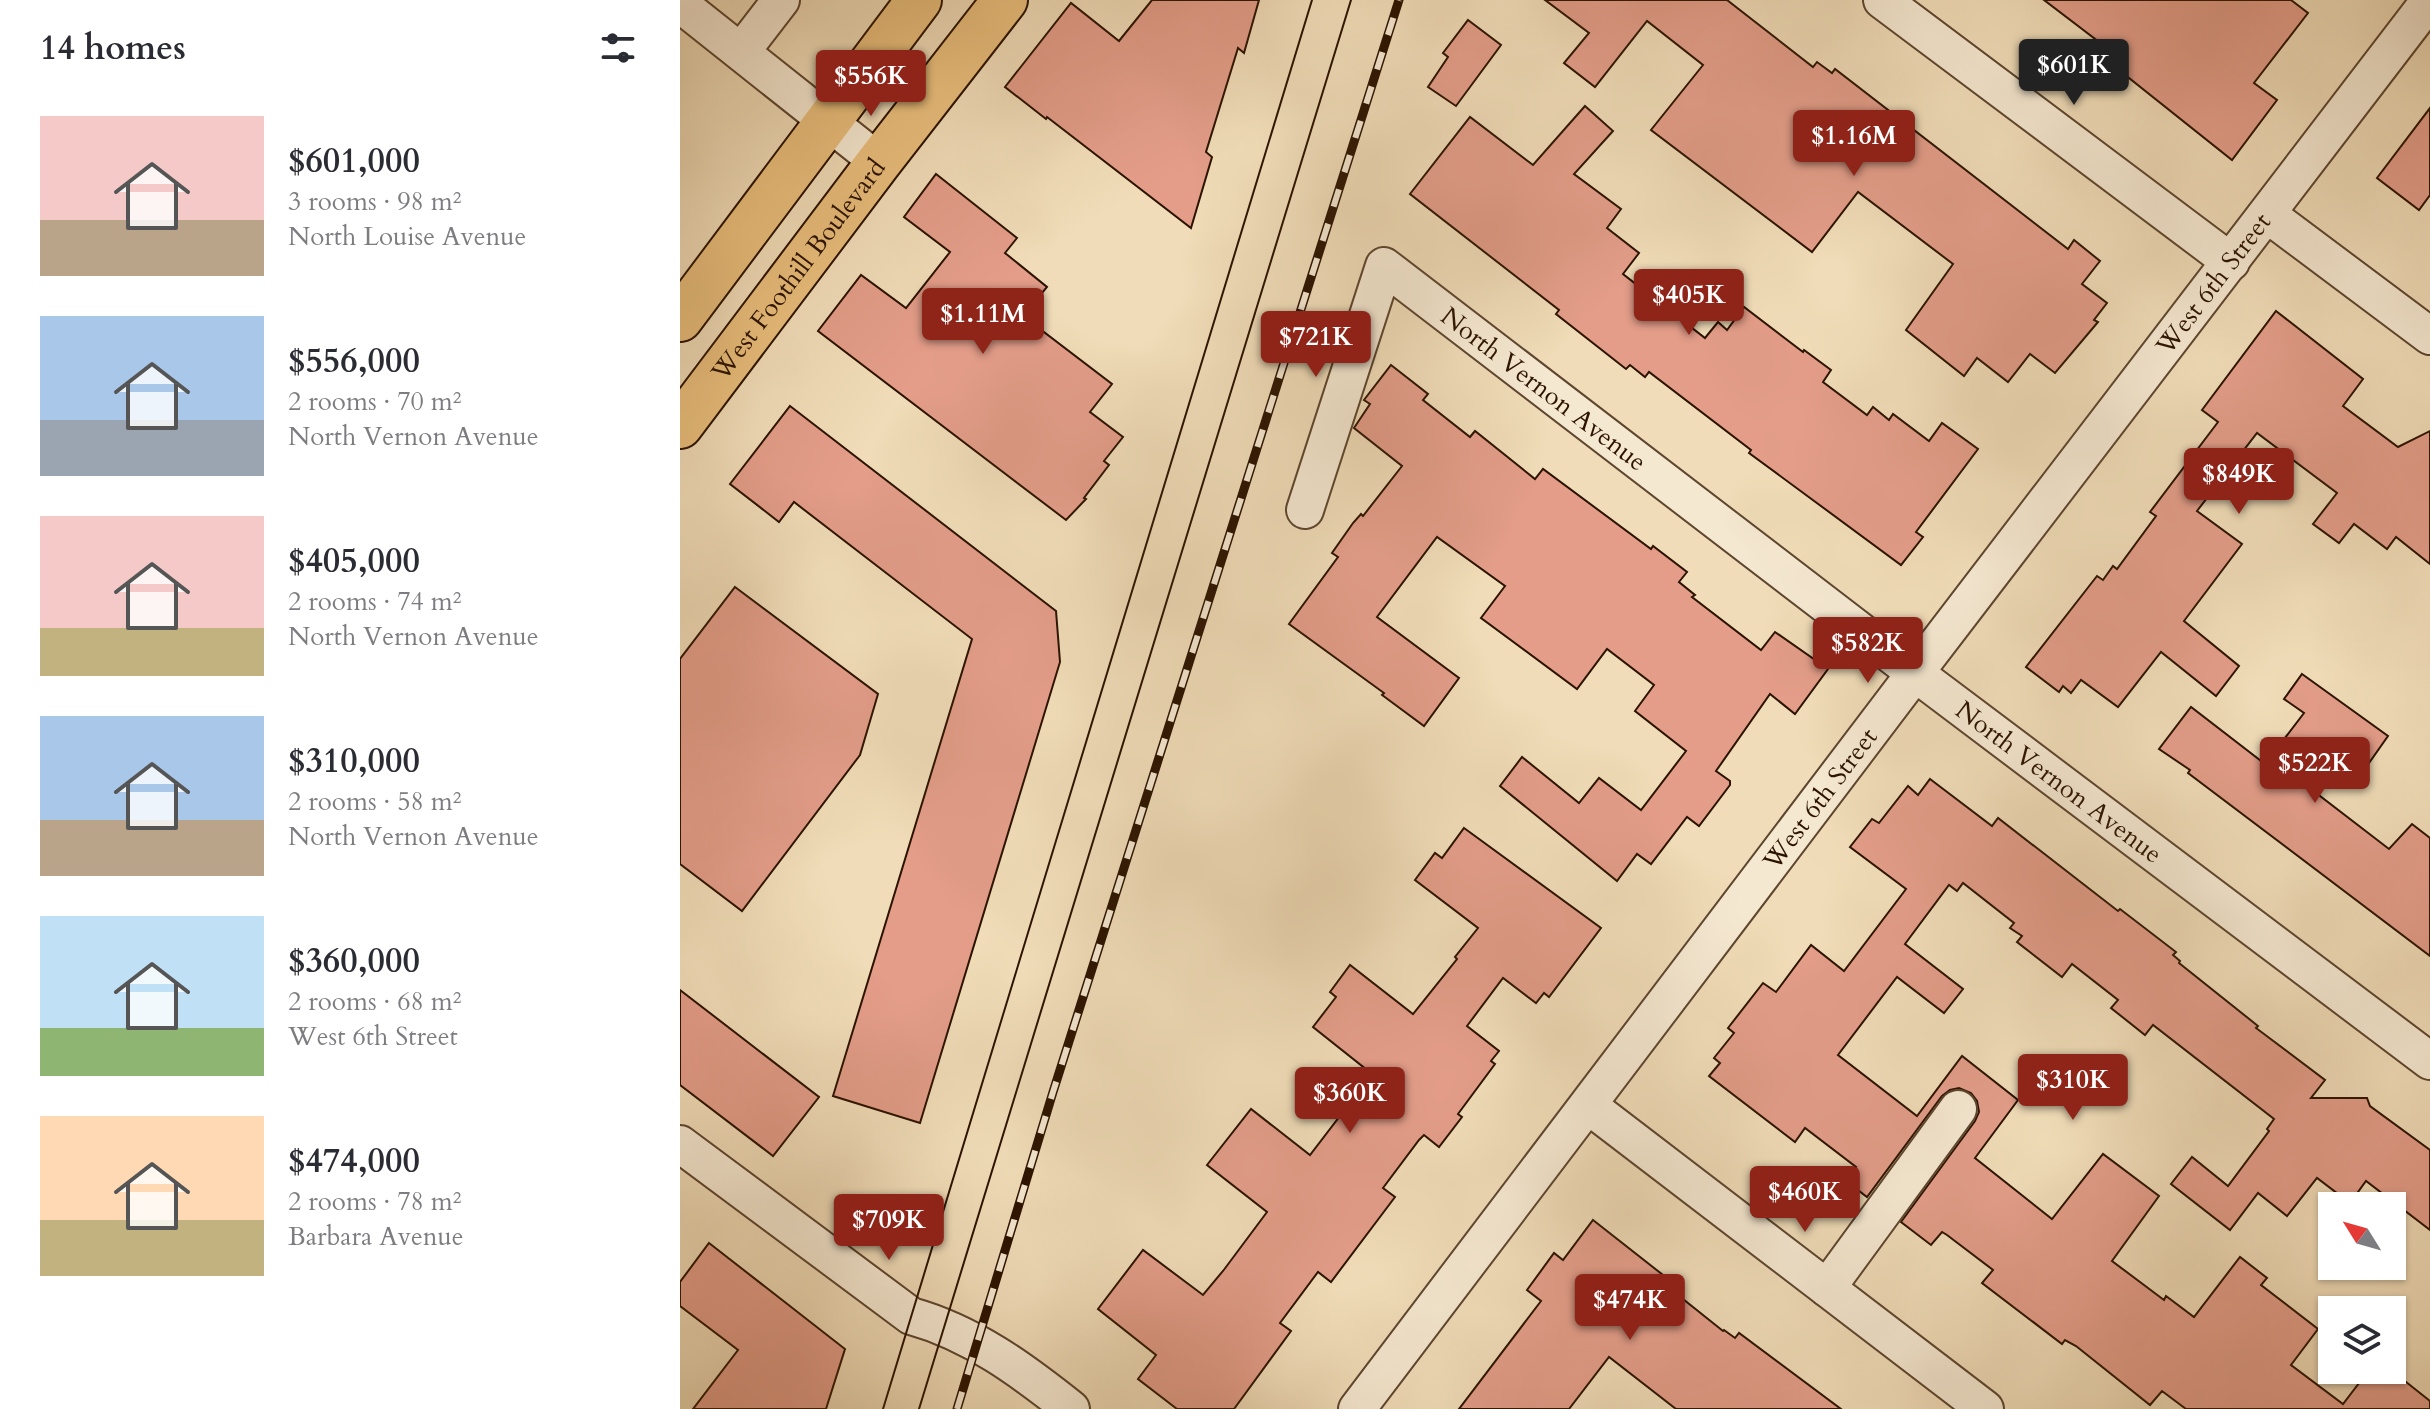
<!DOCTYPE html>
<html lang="en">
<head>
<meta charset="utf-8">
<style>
	:root { --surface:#fff; --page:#f2f2f3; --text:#2b2b33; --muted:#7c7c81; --accent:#8f2418 }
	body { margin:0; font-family:Cardo,serif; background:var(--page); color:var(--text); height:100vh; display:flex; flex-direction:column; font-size:30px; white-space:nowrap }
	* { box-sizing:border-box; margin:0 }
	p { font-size:26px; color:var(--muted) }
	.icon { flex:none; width:44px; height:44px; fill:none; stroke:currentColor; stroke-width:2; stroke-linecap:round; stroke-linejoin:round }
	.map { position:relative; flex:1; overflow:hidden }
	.drawer { display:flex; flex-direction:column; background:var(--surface); width:680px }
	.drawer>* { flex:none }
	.needle { width:52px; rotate:307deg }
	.fabs { position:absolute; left:1638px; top:1192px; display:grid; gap:16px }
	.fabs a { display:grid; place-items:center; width:88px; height:88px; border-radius:0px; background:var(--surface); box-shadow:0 2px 6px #0004; font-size:40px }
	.price { position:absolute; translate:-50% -68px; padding:0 18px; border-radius:8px; background:var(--accent); color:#fff; font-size:26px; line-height:52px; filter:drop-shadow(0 2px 4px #0008) }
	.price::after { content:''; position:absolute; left:50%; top:48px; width:24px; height:18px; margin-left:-12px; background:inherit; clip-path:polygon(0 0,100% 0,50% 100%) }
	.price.on { background:#222; color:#fff }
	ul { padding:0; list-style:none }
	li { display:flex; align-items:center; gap:24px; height:200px; padding:0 40px }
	li span { display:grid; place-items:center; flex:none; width:224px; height:160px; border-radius:0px; color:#555 }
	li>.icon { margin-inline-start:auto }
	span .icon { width:96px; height:96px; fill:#fffc; stroke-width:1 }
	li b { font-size:34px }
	h2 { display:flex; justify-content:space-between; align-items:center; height:96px; padding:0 40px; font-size:34px }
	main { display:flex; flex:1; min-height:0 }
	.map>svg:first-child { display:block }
	.building { fill:#e39d89; stroke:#2c1300; stroke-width:2 }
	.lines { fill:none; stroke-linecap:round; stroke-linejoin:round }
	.minor-casing { stroke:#5d452e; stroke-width:40 }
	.major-casing { stroke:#2c1300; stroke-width:48 }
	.minor { stroke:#f5e8d1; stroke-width:36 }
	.major { stroke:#e8be7c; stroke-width:44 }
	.tram { stroke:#2c1300; stroke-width:2 }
	.rail-casing { stroke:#2c1300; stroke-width:9 }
	.rail { stroke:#f5e8d1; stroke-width:6; stroke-dasharray:18; stroke-linecap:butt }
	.labels { text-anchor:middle; stroke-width:6; stroke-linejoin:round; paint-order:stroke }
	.street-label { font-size:26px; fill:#2c1300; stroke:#f5e8d1 }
</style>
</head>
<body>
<main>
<section class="drawer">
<h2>14 homes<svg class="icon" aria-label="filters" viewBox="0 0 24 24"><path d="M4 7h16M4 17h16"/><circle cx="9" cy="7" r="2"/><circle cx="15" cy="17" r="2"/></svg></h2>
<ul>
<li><span style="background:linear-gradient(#f6c9c9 65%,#b9a48a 0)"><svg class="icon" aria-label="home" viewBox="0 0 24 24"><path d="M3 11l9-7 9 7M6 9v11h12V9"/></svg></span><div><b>$601,000</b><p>3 rooms · 98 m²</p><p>North Louise Avenue</p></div></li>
<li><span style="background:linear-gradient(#a9c7e8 65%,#9aa5b1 0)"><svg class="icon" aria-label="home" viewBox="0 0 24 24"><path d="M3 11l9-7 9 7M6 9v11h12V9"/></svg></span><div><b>$556,000</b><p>2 rooms · 70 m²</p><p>North Vernon Avenue</p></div></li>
<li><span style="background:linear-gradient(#f6c9c9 70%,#c2b280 0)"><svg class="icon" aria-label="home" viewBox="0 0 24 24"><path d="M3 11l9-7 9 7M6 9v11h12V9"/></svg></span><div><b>$405,000</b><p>2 rooms · 74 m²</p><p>North Vernon Avenue</p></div></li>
<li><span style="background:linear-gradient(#a9c7e8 65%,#b9a48a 0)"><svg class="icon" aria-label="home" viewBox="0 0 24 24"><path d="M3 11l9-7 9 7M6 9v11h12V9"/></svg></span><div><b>$310,000</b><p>2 rooms · 58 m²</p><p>North Vernon Avenue</p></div></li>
<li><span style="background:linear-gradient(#bfe0f5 70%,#8fb573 0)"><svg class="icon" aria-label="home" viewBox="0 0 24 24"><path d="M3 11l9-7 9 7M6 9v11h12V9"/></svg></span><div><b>$360,000</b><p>2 rooms · 68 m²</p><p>West 6th Street</p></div></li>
<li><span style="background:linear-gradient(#ffd9b3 65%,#c2b280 0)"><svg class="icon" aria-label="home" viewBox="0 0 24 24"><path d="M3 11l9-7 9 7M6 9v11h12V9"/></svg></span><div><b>$474,000</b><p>2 rooms · 78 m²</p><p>Barbara Avenue</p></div></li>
</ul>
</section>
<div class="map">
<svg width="1750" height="1409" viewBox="0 0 1750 1409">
	<rect width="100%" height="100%" fill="#f0dcb8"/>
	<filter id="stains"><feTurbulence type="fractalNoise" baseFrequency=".0025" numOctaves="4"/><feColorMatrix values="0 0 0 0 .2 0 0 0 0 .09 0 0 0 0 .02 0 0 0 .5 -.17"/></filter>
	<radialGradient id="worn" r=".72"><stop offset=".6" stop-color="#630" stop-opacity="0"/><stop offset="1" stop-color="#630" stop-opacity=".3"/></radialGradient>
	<!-- building -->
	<g class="building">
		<polygon points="472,0 579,0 564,53 558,48 526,152 532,157 511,228 367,117 366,119 325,87 391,3 439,41"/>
		<polygon points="865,0 1047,0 1133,67 1137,62 1152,73 1155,69 1388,249 1394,240 1420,261 1402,284 1427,303 1414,320 1418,322 1375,373 1350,354 1328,382 1297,358 1284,376 1226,330 1273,264 1178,192 1132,252 971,130 1023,65 967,21 915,87 884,63 909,33"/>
		<polygon points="1364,0 1611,0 1628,13 1574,83 1597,100 1552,160 1434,66 1440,58"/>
		<polygon points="788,20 821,45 776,106 748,87 768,57 763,53"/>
		<polygon points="905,106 933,131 894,174 941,209 927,228 959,253 943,274 1025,338 1038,322 1047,330 1064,307 1123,352 1124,350 1151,370 1143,382 1187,415 1193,407 1209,420 1213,414 1249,441 1262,423 1298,449 1236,532 1243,537 1221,565 1069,453 1071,450 969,372 965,377 950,365 946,369 876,314 879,310 730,194 790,117 853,165"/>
		<polygon points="1750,108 1750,195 1739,210 1697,178"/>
		<polygon points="256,174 337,238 325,253 367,287 343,316 432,384 410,412 443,437 424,461 429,465 404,498 406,499 386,520 138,331 181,275 226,308 270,252 224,217"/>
		<polygon points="1596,311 1683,379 1663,406 1718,447 1750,431 1750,564 1716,537 1707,549 1674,524 1659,543 1633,524 1657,493 1577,433 1517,511 1562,544 1504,621 1559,666 1536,696 1481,652 1438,707 1401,680 1391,693 1383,686 1379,692 1346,667 1417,576 1423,580 1433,566 1437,569 1476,516 1470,512 1538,422 1522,410"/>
		<polygon points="711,365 748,394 743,400 790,437 795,431 855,479 863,469 971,549 973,546 1007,572 999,582 1015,595 1012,597 1081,650 1095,632 1148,669 1115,714 1090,694 1036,771 1050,781 1050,785 1019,826 1007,817 971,864 957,854 937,881 820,786 842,757 899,803 919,778 961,810 1006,751 955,711 974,685 927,649 897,689 801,618 825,586 757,537 697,617 779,678 744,726 702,695 704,693 609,624 658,557 652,553 673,523 681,514 683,516 722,466 674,428 690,404 684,400"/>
		<polygon points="110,406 376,611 380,662 240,1123 153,1096 292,639 114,502 99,522 50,484"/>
		<polygon points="55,587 198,694 180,755 62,911 0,864 0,659"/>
		<polygon points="1622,674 1708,736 1689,763 1665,745 1631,789 1709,849 1732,824 1750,838 1750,956 1508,773 1510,770 1479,749 1511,707 1585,764 1624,713 1604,699"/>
		<polygon points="1250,779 1312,826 1318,818 1438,911 1440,909 1496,952 1493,955 1500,961 1499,963 1578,1026 1576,1028 1645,1080 1631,1098 1687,1098 1690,1106 1750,1150 1750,1230 1686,1181 1670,1203 1637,1178 1607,1216 1578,1193 1550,1230 1491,1184 1512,1157 1548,1186 1589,1131 1587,1129 1594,1119 1473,1025 1465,1035 1431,1008 1438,1000 1392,964 1382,977 1337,942 1342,936 1330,928 1334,923 1283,883 1277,891 1269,885 1225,944 1283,989 1264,1013 1217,977 1158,1055 1237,1116 1282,1056 1338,1100 1295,1158 1372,1219 1423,1154 1479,1196 1432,1261 1484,1300 1486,1296 1514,1317 1560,1257 1587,1278 1581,1285 1638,1329 1611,1365 1663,1404 1689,1370 1711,1370 1750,1401 1750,1409 1506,1409 1482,1391 1470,1405 1396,1346 1385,1340 1382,1344 1302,1283 1313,1270 1267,1235 1262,1232 1251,1245 1221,1222 1295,1121 1299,1112 1297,1101 1291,1093 1279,1088 1270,1090 1262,1096 1187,1197 1165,1180 1176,1167 1125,1128 1115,1142 1029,1076 1040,1063 1034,1058 1054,1033 1048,1028 1083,983 1096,992 1131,945 1164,971 1226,889 1170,847 1192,819 1199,823 1228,786 1238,795"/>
		<polygon points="784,828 921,928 869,997 864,993 856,1003 823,978 787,1026 819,1051 811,1061 815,1064 778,1114 782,1117 759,1147 744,1135 739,1140 703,1188 715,1197 651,1282 638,1272 600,1323 611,1331 554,1409 497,1409 458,1379 476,1355 418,1309 463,1250 523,1295 543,1271 587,1212 527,1165 571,1109 630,1155 692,1074 633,1027 656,997 650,992 670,965 733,1014 777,959 775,957 798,928 735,880 755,853 762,858"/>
		<polygon points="0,990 139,1097 93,1156 0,1085"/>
		<polygon points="913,1220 997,1286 993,1291 1043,1331 1044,1330 1055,1338 1059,1333 1161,1409 996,1409 929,1357 889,1409 779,1409 861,1301 847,1290 874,1253 883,1260"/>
		<polygon points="29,1243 165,1349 146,1409 13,1409 58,1350 0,1306 0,1282"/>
	</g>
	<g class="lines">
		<defs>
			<g id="minor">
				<polyline points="1202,0 1551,262"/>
				<polyline points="0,4 199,162"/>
				<polyline points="61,52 101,0"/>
				<polyline points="1587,214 1750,336"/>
				<path id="s1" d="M 625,510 L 704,266 L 1235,673 L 1750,1061"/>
				<polyline points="909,1106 1305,1409"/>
				<path d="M 0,1144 L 231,1316 C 292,1333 342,1370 391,1409"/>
				<polyline points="1147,1288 1278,1109"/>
				<path id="s2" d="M 677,1409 L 1235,673 L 1750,0"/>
			</g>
			<g id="major">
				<polyline points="0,319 239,0"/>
				<path id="s3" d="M 0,426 L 199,162 L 325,0"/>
			</g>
		</defs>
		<!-- minor casing -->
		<use href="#minor" class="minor-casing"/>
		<!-- major casing -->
		<use href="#major" class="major-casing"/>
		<!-- minor -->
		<use href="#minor" class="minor"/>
		<!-- major -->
		<use href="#major" class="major"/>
		<!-- tram -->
		<g class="tram">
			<polyline points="203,1409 632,0"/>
			<polyline points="239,1409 671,0"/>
		</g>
		<defs>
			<polyline id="rail" points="277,1409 373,1092 719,0"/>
		</defs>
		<!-- rail casing -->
		<use href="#rail" class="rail-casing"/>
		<!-- rail -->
		<use href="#rail" class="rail"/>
	</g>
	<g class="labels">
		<!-- street labels -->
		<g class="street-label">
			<text dy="9" stroke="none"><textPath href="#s3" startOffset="196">West Foothill Boulevard</textPath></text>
			<text dy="9" stroke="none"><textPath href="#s2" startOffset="1414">West 6th Street</textPath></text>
			<text dy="9" stroke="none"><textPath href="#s1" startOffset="458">North Vernon Avenue</textPath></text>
			<text dy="9" stroke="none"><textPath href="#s1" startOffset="1106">North Vernon Avenue</textPath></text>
			<text dy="9" stroke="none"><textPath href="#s2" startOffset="766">West 6th Street</textPath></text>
		</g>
	</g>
	<rect width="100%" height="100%" filter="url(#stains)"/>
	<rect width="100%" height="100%" fill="url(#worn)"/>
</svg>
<div class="fabs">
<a><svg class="needle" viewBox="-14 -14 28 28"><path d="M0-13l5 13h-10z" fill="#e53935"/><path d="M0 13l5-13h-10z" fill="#7c7c81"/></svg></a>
<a><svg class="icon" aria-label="layers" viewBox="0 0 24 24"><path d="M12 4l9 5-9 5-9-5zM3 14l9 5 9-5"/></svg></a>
</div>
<b class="price on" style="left:1394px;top:107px">$601K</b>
<b class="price" style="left:191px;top:118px">$556K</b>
<b class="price" style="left:1174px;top:178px">$1.16M</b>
<b class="price" style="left:1009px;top:337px">$405K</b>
<b class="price" style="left:303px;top:356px">$1.11M</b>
<b class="price" style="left:636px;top:379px">$721K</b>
<b class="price" style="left:1559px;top:516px">$849K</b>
<b class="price" style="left:1188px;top:685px">$582K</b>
<b class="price" style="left:1635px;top:805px">$522K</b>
<b class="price" style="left:1393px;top:1122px">$310K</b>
<b class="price" style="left:670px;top:1135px">$360K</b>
<b class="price" style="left:1125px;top:1234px">$460K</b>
<b class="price" style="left:209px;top:1262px">$709K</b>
<b class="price" style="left:950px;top:1342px">$474K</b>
</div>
</main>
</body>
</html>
